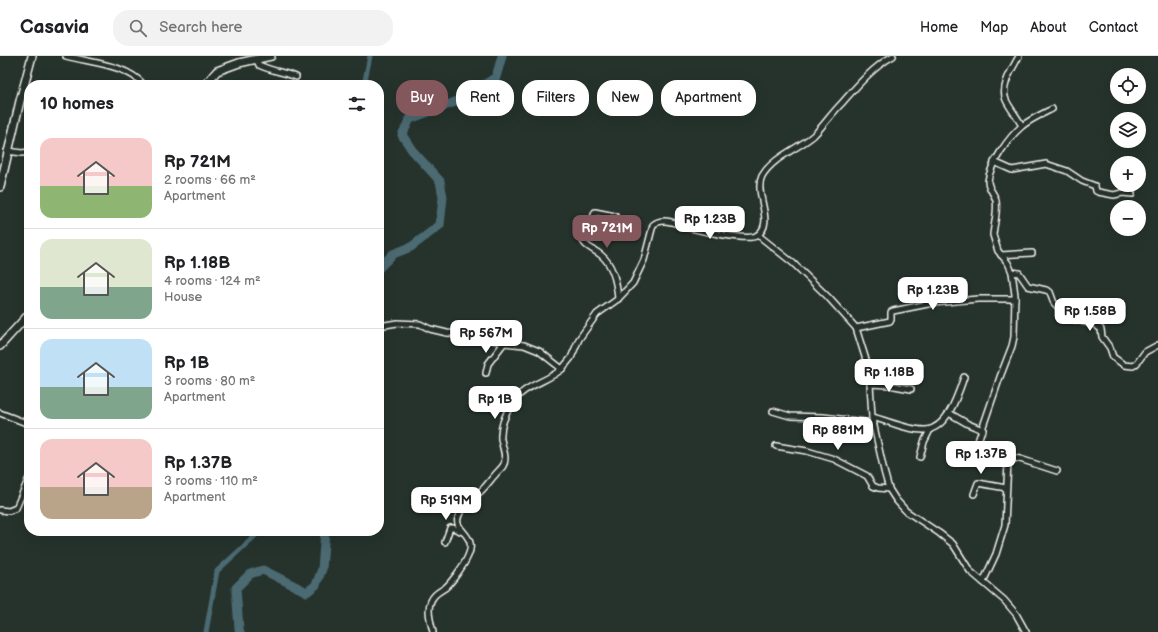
<!DOCTYPE html>
<html lang="en">
<head>
<meta charset="utf-8">
<style>
	:root { --surface:#fff; --page:#f2f2f2; --text:#202124; --muted:#757577; --line:#e0e0e0; --accent:#84575d }
	body { margin:0; font-family:"Balsamiq Sans",sans-serif; background:var(--page); color:var(--text); height:100vh; display:flex; flex-direction:column; font-size:15px; white-space:nowrap }
	* { box-sizing:border-box; margin:0 }
	p { font-size:13px; color:var(--muted) }
	.icon { flex:none; width:22px; height:22px; fill:none; stroke:currentColor; stroke-width:2; stroke-linecap:round; stroke-linejoin:round }
	.map { position:relative; flex:1; overflow:hidden }
	.panel { position:absolute; left:24px; top:24px; width:360px; height:456px; display:flex; flex-direction:column; background:var(--surface); border-radius:16px; box-shadow:0 4px 16px #0002 }
	.panel>* { flex:none }
	.top-card { position:absolute; left:396px; top:24px; width:380px; height:36px; display:flex; gap:8px }
	.controls { position:absolute; left:1110px; top:12px; display:grid; gap:8px }
	.controls a { display:grid; place-items:center; width:36px; height:36px; border-radius:50%; background:var(--surface); box-shadow:0 4px 16px #0002; font-size:20px }
	.price { position:absolute; translate:-50% -34px; padding:0 9px; border-radius:8px; background:#fff; color:#222; font-size:13px; line-height:26px; filter:drop-shadow(0 1px 2px #0008) }
	.price::after { content:''; position:absolute; left:50%; top:24px; width:12px; height:9px; margin-left:-6px; background:inherit; clip-path:polygon(0 0,100% 0,50% 100%) }
	.price.selected { background:var(--accent); color:#fff }
	ul { padding:0; list-style:none }
	li { display:flex; align-items:center; gap:12px; height:100px; padding:0 16px }
	li+li { border-top:1px solid var(--line) }
	li span { display:grid; place-items:center; flex:none; width:112px; height:80px; border-radius:12px; color:#555 }
	li>.icon { margin-inline-start:auto }
	span .icon { width:48px; height:48px; fill:#fffc; stroke-width:1 }
	li b { font-size:17px }
	h2 { display:flex; justify-content:space-between; align-items:center; height:48px; padding:0 16px; font-size:17px }
	.pill { padding:0 14px; border-radius:16px; background:var(--surface); box-shadow:0 4px 16px #0002; font-size:14px; line-height:36px }
	.pill.selected { background:var(--accent); color:#fff }
	header { display:flex; align-items:center; gap:24px; box-sizing:border-box; height:56px; padding:0 20px; background:var(--surface); border-bottom:1px solid var(--line) }
	header strong { font-size:19px }
	nav { display:flex; gap:22px; margin-inline-start:auto; font-size:14px }
	.search { width:280px; height:36px; background:var(--page); display:flex; align-items:center; gap:10px; box-sizing:border-box; padding:0 14px; border-radius:16px; color:var(--muted); font-size:15px }
	.map>svg:first-child { display:block }
	.lines { fill:none; stroke-linecap:round; stroke-linejoin:round }
	.canal { stroke:#4b6b72; stroke-width:5 }
	.river { stroke:#4b6b72; stroke-width:9 }
	.minor-casing { stroke:#f4f1e8; stroke-width:8 }
	.secondary-casing { stroke:#f4f1e8; stroke-width:10 }
	.minor { stroke:#26332d; stroke-width:5 }
	.secondary { stroke:#26332d; stroke-width:7 }
</style>
</head>
<body>
<header>
<strong>Casavia</strong>
<div class="search"><svg class="icon" aria-label="search" viewBox="0 0 24 24"><circle cx="10" cy="10" r="6"/><path d="M15 15l6 6"/></svg>Search here</div>
<nav><a>Home</a><a>Map</a><a>About</a><a>Contact</a></nav>
</header>
<div class="map">
<svg width="1158" height="576" viewBox="0 0 1158 576">
	<rect width="100%" height="100%" fill="#26332d"/>
	<filter id="ink" filterUnits="userSpaceOnUse"><feTurbulence type="fractalNoise" baseFrequency=".025" numOctaves="2"/><feDisplacementMap in="SourceGraphic" scale="8" xChannelSelector="R" yChannelSelector="G"/><feConvolveMatrix kernelMatrix="1 2 1 2 8 2 1 2 1" color-interpolation-filters="sRGB"/></filter>
	<g filter="url(#ink)">
		<g class="lines">
			<!-- canal -->
			<g class="canal">
				<polyline points="364,29 370,0"/>
				<polyline points="206,576 217,515 255,480 254,475"/>
			</g>
			<!-- river -->
			<g class="river">
				<polyline points="379,212 393,198 411,191 440,169 443,141 440,125 412,94 402,79 410,63 463,43 496,21 502,0"/>
				<polyline points="240,576 239,573 236,532 250,518 263,514 307,536 316,529 322,513 325,475"/>
			</g>
			<defs>
				<g id="minor">
					<path d="M 66,0 C 91,7 126,8 144,29"/>
					<path d="M 1019,0 C 1013,12 1000,30 1006,44 C 1009,51 1018,62 1022,70"/>
					<path d="M 256,3 L 259,9 C 271,15 284,16 296,21"/>
					<polyline points="7,95 22,97 29,96"/>
					<polyline points="994,106 1012,114 1046,108 1067,115 1082,125 1095,130 1096,135 1098,136 1114,139 1122,137 1132,138"/>
					<path d="M 615,160 L 595,156 L 590,170 L 584,175 L 582,182 C 584,191 594,193 601,199 C 613,209 617,228 618,243"/>
					<polyline points="758,179 793,207 828,241 856,272 866,304 870,328 872,361 884,415 889,433 896,444 906,455 939,477 953,488 970,515 1004,544 1016,558 1026,576"/>
					<polyline points="1001,199 1032,197"/>
					<polyline points="1012,216 1019,217 1028,230 1046,234 1050,236 1054,247 1067,260 1072,263 1094,268 1101,273 1102,281 1110,292 1113,301 1124,309 1133,310 1137,307 1145,296 1158,289"/>
					<path d="M 379,270 L 397,267 L 420,268 L 430,273 L 447,277 L 473,279 L 504,287 L 524,289 L 539,295 L 562,313 C 545,327 523,329 511,349 C 505,359 500,371 501,383 C 502,391 508,402 503,410 C 501,413 497,416 495,419 C 491,423 488,428 483,433 C 475,441 461,450 458,462 C 454,475 478,479 468,500 C 464,509 452,526 445,532 C 442,534 438,536 435,539 C 425,549 430,564 433,576"/>
					<polyline points="856,272 890,265 891,263 891,256 893,255 933,247 978,243 1015,243"/>
					<path d="M 562,313 L 571,302 L 579,283 L 597,258 L 618,243 L 633,227 L 644,204 L 653,169 C 664,160 679,169 690,172 C 702,175 747,185 756,180 C 777,168 753,138 762,120 C 773,101 798,93 814,79 C 824,69 832,57 842,47 C 857,30 873,11 893,0"/>
					<polyline points="486,317 488,308 504,287"/>
					<polyline points="870,328 889,329 911,333"/>
					<polyline points="773,355 790,360 823,361 874,367"/>
					<polyline points="0,357 29,368"/>
					<polyline points="949,357 968,368 983,374"/>
					<path d="M 872,361 C 888,365 910,375 926,374 C 948,372 958,338 964,321"/>
					<polyline points="776,390 807,395 834,403 867,420 873,430 878,432 889,433"/>
					<polyline points="920,401 924,386 930,374"/>
					<polyline points="1007,401 1020,403 1057,415"/>
					<polyline points="974,438 978,427 1006,432"/>
					<polyline points="0,454 9,455 16,452 29,422"/>
					<polyline points="445,486 450,472 453,472 463,476"/>
					<path d="M 983,526 L 996,498 L 1005,469 L 1008,406 L 1007,401 L 1004,398 L 980,392 L 977,388 L 1000,321 L 1012,290 L 1014,281 L 1015,239 L 1012,216 L 1008,207 L 998,195 L 993,179 C 994,168 998,155 996,145 C 995,138 988,133 988,125 C 990,108 1009,81 1022,70 C 1031,63 1042,58 1052,53"/>
				</g>
				<g id="secondary">
					<polyline points="205,29 217,15 239,7 271,0"/>
					<polyline points="0,131 20,45 32,0"/>
					<polyline points="0,290 29,258"/>
				</g>
			</defs>
			<!-- minor casing -->
			<use href="#minor" class="minor-casing"/>
			<!-- secondary casing -->
			<use href="#secondary" class="secondary-casing"/>
			<!-- minor -->
			<use href="#minor" class="minor"/>
			<!-- secondary -->
			<use href="#secondary" class="secondary"/>
		</g>
	</g>
</svg>
<div class="controls">
<a><svg class="icon" aria-label="locate" viewBox="0 0 24 24"><circle cx="12" cy="12" r="6"/><path d="M12 2v4M12 18v4M2 12h4M18 12h4"/></svg></a>
<a><svg class="icon" aria-label="layers" viewBox="0 0 24 24"><path d="M12 4l9 5-9 5-9-5zM3 14l9 5 9-5"/></svg></a>
<a>+</a>
<a>−</a>
</div>
<b class="price" style="left:710px;top:184px">Rp 1.23B</b>
<b class="price selected" style="left:607px;top:193px">Rp 721M</b>
<b class="price" style="left:933px;top:255px">Rp 1.23B</b>
<b class="price" style="left:1090px;top:276px">Rp 1.58B</b>
<b class="price" style="left:486px;top:298px">Rp 567M</b>
<b class="price" style="left:889px;top:337px">Rp 1.18B</b>
<b class="price" style="left:495px;top:364px">Rp 1B</b>
<b class="price" style="left:838px;top:395px">Rp 881M</b>
<b class="price" style="left:981px;top:419px">Rp 1.37B</b>
<b class="price" style="left:446px;top:465px">Rp 519M</b>
<div class="top-card">
<a class="pill selected">Buy</a>
<a class="pill">Rent</a>
<a class="pill">Filters</a>
<a class="pill">New</a>
<a class="pill">Apartment</a>
</div>
<section class="panel">
<h2>10 homes<svg class="icon" aria-label="filters" viewBox="0 0 24 24"><path d="M4 7h16M4 17h16"/><circle cx="9" cy="7" r="2"/><circle cx="15" cy="17" r="2"/></svg></h2>
<ul>
<li><span style="background:linear-gradient(#f6c9c9 60%,#8fb573 0)"><svg class="icon" aria-label="home" viewBox="0 0 24 24"><path d="M3 11l9-7 9 7M6 9v11h12V9"/></svg></span><div><b>Rp 721M</b><p>2 rooms · 66 m²</p><p>Apartment</p></div></li>
<li><span style="background:linear-gradient(#dfe7d0 60%,#7fa58c 0)"><svg class="icon" aria-label="home" viewBox="0 0 24 24"><path d="M3 11l9-7 9 7M6 9v11h12V9"/></svg></span><div><b>Rp 1.18B</b><p>4 rooms · 124 m²</p><p>House</p></div></li>
<li><span style="background:linear-gradient(#bfe0f5 60%,#7fa58c 0)"><svg class="icon" aria-label="home" viewBox="0 0 24 24"><path d="M3 11l9-7 9 7M6 9v11h12V9"/></svg></span><div><b>Rp 1B</b><p>3 rooms · 80 m²</p><p>Apartment</p></div></li>
<li><span style="background:linear-gradient(#f6c9c9 60%,#b9a48a 0)"><svg class="icon" aria-label="home" viewBox="0 0 24 24"><path d="M3 11l9-7 9 7M6 9v11h12V9"/></svg></span><div><b>Rp 1.37B</b><p>3 rooms · 110 m²</p><p>Apartment</p></div></li>
</ul>
</section>
</div>
</body>
</html>
